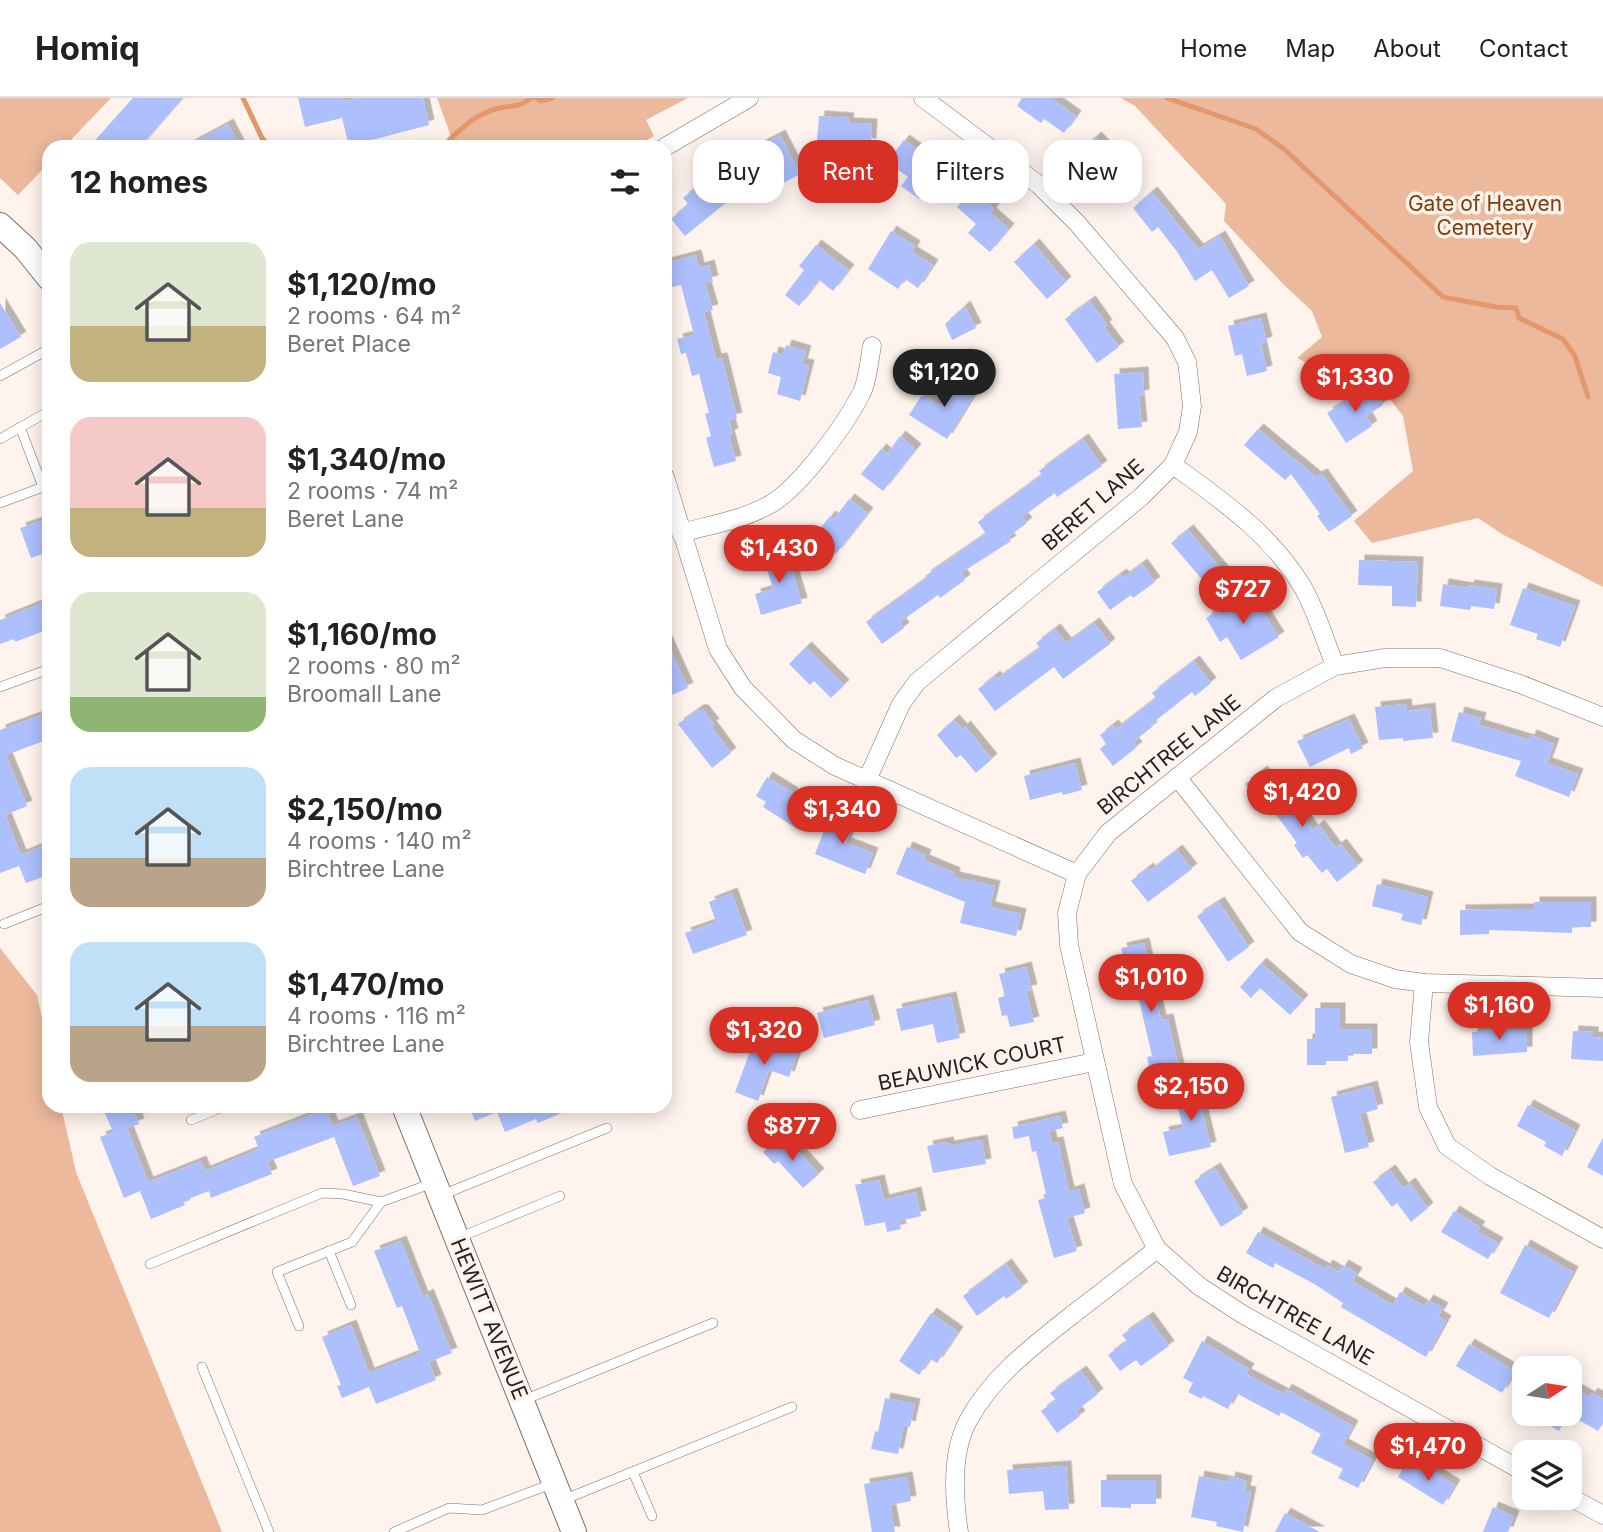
<!DOCTYPE html>
<html lang="en">
<head>
<meta charset="utf-8">
<style>
	:root { --surface:#fff; --page:#f2f2f2; --text:#222; --muted:#767676; --line:#e0e0e0; --accent:#d93025 }
	body { margin:0; font-family:Inter,sans-serif; background:var(--page); color:var(--text); height:100vh; display:flex; flex-direction:column; font-size:26px; white-space:nowrap }
	* { box-sizing:border-box; margin:0 }
	p { font-size:23px; color:var(--muted) }
	.icon { flex:none; width:38px; height:38px; fill:none; stroke:currentColor; stroke-width:2; stroke-linecap:round; stroke-linejoin:round }
	.map { position:relative; flex:1; overflow:hidden }
	.drawer { position:absolute; left:42px; top:42px; width:630px; height:973px; display:flex; flex-direction:column; background:var(--surface); border-radius:21px; box-shadow:0 4px 18px #0003 }
	.drawer>* { flex:none }
	.banner { position:absolute; left:693px; top:42px; width:665px; height:63px; display:flex; gap:14px }
	.needle { width:46px; rotate:78deg }
	.buttons { position:absolute; left:1512px; top:1258px; display:grid; gap:14px }
	.buttons a { display:grid; place-items:center; width:70px; height:70px; border-radius:14px; background:var(--surface); box-shadow:0 4px 18px #0003; font-size:35px }
	.price { position:absolute; translate:-50% -60px; padding:0 16px; border-radius:24px; background:var(--accent); color:#fff; font-size:23px; line-height:46px; filter:drop-shadow(0 2px 4px #0008) }
	.price::after { content:''; position:absolute; left:50%; top:42px; width:21px; height:16px; margin-left:-10px; background:inherit; clip-path:polygon(0 0,100% 0,50% 100%) }
	.price.selected { background:#222; color:#fff }
	ul { padding:0; list-style:none }
	li { display:flex; align-items:center; gap:21px; height:175px; padding:0 28px }
	li span { display:grid; place-items:center; flex:none; width:196px; height:140px; border-radius:21px; color:#555 }
	li>.icon { margin-inline-start:auto }
	span .icon { width:84px; height:84px; fill:#fffc; stroke-width:1 }
	li b { font-size:30px }
	h2 { display:flex; justify-content:space-between; align-items:center; height:84px; padding:0 28px; font-size:30px }
	.tag { padding:0 24px; border-radius:21px; background:var(--surface); box-shadow:0 4px 18px #0003; font-size:24px; line-height:63px }
	.tag.selected { background:var(--accent); color:#fff }
	header { display:flex; align-items:center; gap:42px; box-sizing:border-box; height:98px; padding:0 35px; background:var(--surface); border-bottom:2px solid var(--line) }
	header strong { font-size:33px }
	nav { display:flex; gap:38px; margin-inline-start:auto; font-size:24px }
	.map>svg:first-child { display:block }
	.green { fill:#ecb99d }
	.lines { fill:none; stroke-linecap:round; stroke-linejoin:round }
	.stream { stroke:#e4976b; stroke-width:5 }
	.building { fill:#adbffc; filter:url(#shadow) }
	.lane-casing { stroke:#7c7069; stroke-width:10 }
	.street-casing { stroke:#7c7069; stroke-width:19 }
	.secondary-casing { stroke:#7c7069; stroke-width:26 }
	.lane { stroke:#fff; stroke-width:9 }
	.street { stroke:#fff; stroke-width:18 }
	.secondary { stroke:#fff; stroke-width:24 }
	.labels { text-anchor:middle; stroke-width:7; stroke-linejoin:round; paint-order:stroke }
	.park-label { font-size:21px; fill:#813c07; stroke:#fef3ed }
	.street-label { font-size:21px; fill:#27221f; stroke:#fef3ed }
</style>
</head>
<body>
<header>
<strong>Homiq</strong>
<nav><a>Home</a><a>Map</a><a>About</a><a>Contact</a></nav>
</header>
<div class="map">
<svg width="1603" height="1434" viewBox="0 0 1603 1434">
	<defs>
		<filter id="shadow"><feDropShadow dx="5.5" dy="-5.5" stdDeviation="0" flood-color="#0004"/></filter>
	</defs>
	<rect width="100%" height="100%" fill="#fef3ed"/>
	<!-- green -->
	<g class="green">
		<polygon points="0,0 111,0 64,49 49,49 49,65 18,97 0,80"/>
		<polygon points="437,0 688,0 646,22 654,38 634,49 455,49"/>
		<polygon points="1121,0 1603,0 1603,489 1502,436 1478,420 1372,445 1354,423 1413,373 1403,318 1373,279 1336,280 1297,260 1322,239 1312,213 1283,186 1224,123 1226,106 1135,8"/>
		<polygon points="0,850 37,897 49,953 49,1008 61,1008 76,1074 222,1434 0,1434"/>
	</g>
	<g class="lines">
		<!-- stream -->
		<g class="stream">
			<polyline points="243,0 262,40 270,49"/>
			<polyline points="536,0 541,3 552,0"/>
			<polyline points="1167,0 1256,31 1284,51 1443,199 1496,209 1516,210 1519,220 1563,241 1575,258 1588,299"/>
			<path d="M 443,49 C 458,32 477,15 499,10 C 514,7 518,10 531,0"/>
		</g>
	</g>
	<!-- building -->
	<g class="building">
		<polygon points="133,0 183,0 140,49 89,49"/>
		<polygon points="298,0 344,0 344,3 357,0 423,0 429,27 349,48 342,20 305,29"/>
		<polygon points="1022,0 1051,0 1076,18 1064,35 1044,21 1041,25 1017,8"/>
		<polygon points="819,18 849,20 848,25 872,26 871,46 817,43"/>
		<polygon points="228,26 240,49 186,49"/>
		<polygon points="780,37 800,76 750,103 740,83 768,67 759,48"/>
		<polygon points="1096,39 1112,56 1116,52 1136,74 1121,89 1105,71 1100,76 1079,54"/>
		<polygon points="904,42 922,55 919,59 945,78 931,97 925,93 919,101 901,88 908,79 887,64"/>
		<polygon points="707,80 727,104 685,138 671,121 688,106 683,100"/>
		<polygon points="972,91 994,111 991,115 1009,131 990,154 968,135 976,126 957,109"/>
		<polygon points="1152,94 1198,151 1220,138 1249,188 1229,200 1212,172 1195,183 1178,155 1158,129 1152,134 1133,110"/>
		<polygon points="891,133 915,148 912,154 933,167 918,190 905,181 898,191 868,171"/>
		<polygon points="1034,146 1066,184 1047,201 1014,164"/>
		<polygon points="816,147 849,172 833,193 819,182 799,208 785,197 804,172 799,168"/>
		<polygon points="696,157 699,170 709,167 713,183 705,185 713,212 704,214 716,261 722,260 737,320 729,322 733,336 729,337 736,363 714,369 706,340 711,338 705,316 709,315 699,276 692,278 686,255 681,256 677,241 694,237 681,187 665,191 665,165"/>
		<polygon points="1090,203 1107,227 1104,229 1119,249 1097,265 1065,221"/>
		<polygon points="0,205 21,239 0,251"/>
		<polygon points="965,208 976,230 952,242 945,226"/>
		<polygon points="1261,220 1267,244 1261,246 1267,273 1247,278 1242,256 1235,258 1228,228"/>
		<polygon points="786,247 806,253 802,266 809,267 800,303 777,296 781,279 768,275 773,254 783,257"/>
		<polygon points="1143,274 1144,297 1139,298 1142,329 1118,331 1114,276"/>
		<polygon points="957,280 977,292 947,341 909,317 922,297 940,308"/>
		<polygon points="1370,287 1383,307 1366,318 1372,328 1346,345 1327,315"/>
		<polygon points="1258,331 1316,379 1322,376 1352,418 1329,434 1317,418 1320,416 1291,376 1285,382 1244,347"/>
		<polygon points="900,338 916,351 883,393 861,376 881,351 887,356"/>
		<polygon points="1083,341 1102,368 1057,399 1055,395 1022,419 1027,425 1008,439 1011,443 961,475 965,482 940,500 938,497 900,524 904,530 882,546 866,524 927,480 925,478 986,436 978,424 1042,377 1039,373"/>
		<polygon points="849,401 868,415 836,456 814,438 830,418 834,421"/>
		<polygon points="49,420 49,454 31,460 20,430"/>
		<polygon points="1188,432 1223,473 1206,486 1171,445"/>
		<polygon points="786,451 802,505 761,517 755,496 773,491 763,458"/>
		<polygon points="1359,462 1418,464 1416,509 1392,508 1392,488 1358,487"/>
		<polygon points="1142,466 1155,484 1133,500 1131,497 1110,512 1097,494 1121,476 1124,479"/>
		<polygon points="1443,486 1468,490 1469,487 1497,491 1494,511 1471,508 1470,512 1440,508"/>
		<polygon points="1523,490 1575,508 1560,549 1536,541 1538,536 1510,527"/>
		<polygon points="1250,493 1279,539 1241,562 1227,539 1220,544 1206,520"/>
		<polygon points="49,502 49,531 15,544 14,541 0,546 0,522"/>
		<polygon points="1094,525 1110,546 1063,581 1054,569 995,613 978,591 995,578 997,581 1040,550 1036,545 1055,531 1066,545"/>
		<polygon points="665,539 688,590 665,600"/>
		<polygon points="806,549 844,587 831,600 814,583 810,587 789,566"/>
		<polygon points="1194,563 1211,585 1195,598 1192,594 1150,627 1152,629 1133,644 1137,649 1113,668 1100,651 1106,646 1100,637 1113,627 1116,631 1156,600 1152,595"/>
		<polygon points="1406,606 1407,613 1430,610 1433,640 1403,643 1403,640 1379,642 1375,609"/>
		<polygon points="698,612 703,612 714,626 711,628 731,655 712,670 678,626"/>
		<polygon points="49,614 49,641 6,657 27,708 5,717 21,757 43,748 44,751 49,749 49,777 26,785 19,768 0,775 0,632"/>
		<polygon points="1459,614 1481,620 1479,627 1529,642 1531,637 1554,646 1547,665 1578,676 1569,699 1515,678 1521,663 1451,643"/>
		<polygon points="1349,621 1363,650 1351,656 1349,650 1310,669 1297,643"/>
		<polygon points="954,622 962,631 965,628 992,661 976,675 961,657 956,660 937,637"/>
		<polygon points="1075,665 1082,692 1063,697 1062,694 1030,702 1024,678"/>
		<polygon points="1262,673 1274,688 1279,685 1313,732 1319,727 1336,750 1341,746 1358,768 1337,784 1327,771 1322,775 1307,757 1303,760 1294,747 1297,745 1269,707 1263,711 1245,686"/>
		<polygon points="767,679 793,695 790,700 811,713 799,732 763,709 766,704 756,698"/>
		<polygon points="830,717 854,726 846,745 873,755 865,776 815,756"/>
		<polygon points="907,749 926,757 924,762 955,775 954,779 995,788 990,809 1021,816 1016,838 960,825 965,804 896,776"/>
		<polygon points="1177,752 1192,771 1148,804 1131,783 1148,770 1150,773"/>
		<polygon points="1377,786 1428,799 1421,827 1401,822 1403,816 1372,808"/>
		<polygon points="732,795 747,837 693,856 685,835 716,824 709,804"/>
		<polygon points="1219,804 1249,849 1228,864 1197,818"/>
		<polygon points="1534,804 1591,804 1591,829 1572,829 1572,835 1489,832 1489,836 1460,837 1460,812 1534,811"/>
		<polygon points="1144,845 1161,922 1168,921 1180,975 1152,981 1147,959 1152,958 1139,902 1137,903 1131,879 1128,879 1121,850"/>
		<polygon points="1261,865 1303,902 1290,917 1260,890 1251,900 1240,889"/>
		<polygon points="1026,869 1032,892 1026,893 1034,924 1010,929 1007,917 1002,918 998,900 1005,898 999,876"/>
		<polygon points="951,899 960,940 937,945 933,926 901,933 896,911"/>
		<polygon points="868,902 875,927 824,940 817,915"/>
		<polygon points="1315,910 1340,910 1340,931 1372,931 1372,956 1348,956 1348,963 1326,963 1326,967 1307,967 1307,941 1315,941"/>
		<polygon points="1497,932 1527,932 1527,954 1473,958 1472,934"/>
		<polygon points="1573,933 1593,934 1593,939 1603,940 1603,963 1571,961"/>
		<polygon points="755,940 797,956 789,979 769,972 758,1003 735,994"/>
		<polygon points="1372,988 1378,1011 1360,1016 1369,1049 1345,1055 1331,999"/>
		<polygon points="1214,989 1218,1008 1202,1012 1211,1049 1169,1058 1163,1034 1183,1030 1175,998"/>
		<polygon points="1528,1007 1575,1032 1562,1058 1544,1048 1546,1044 1517,1028"/>
		<polygon points="102,1008 132,1008 139,1026 127,1030 148,1084 201,1063 205,1073 259,1051 254,1039 326,1011 333,1028 357,1019 380,1078 353,1088 334,1039 267,1064 272,1076 211,1100 209,1093 183,1103 185,1107 151,1121 140,1093 124,1100 100,1039 113,1034"/>
		<polygon points="469,1008 578,1008 538,1025 536,1021 505,1034 497,1014 475,1023"/>
		<polygon points="1060,1018 1063,1030 1049,1033 1052,1045 1058,1044 1069,1094 1079,1091 1085,1115 1067,1120 1077,1153 1054,1160 1038,1102 1047,1100 1036,1053 1032,1054 1029,1038 1014,1041 1012,1029"/>
		<polygon points="778,1040 793,1057 798,1053 819,1076 803,1090 778,1063 774,1066 763,1054"/>
		<polygon points="1603,1040 1603,1078 1587,1069"/>
		<polygon points="982,1042 986,1066 933,1075 927,1048 948,1044 949,1048"/>
		<polygon points="1215,1070 1243,1115 1221,1129 1194,1083"/>
		<polygon points="1390,1072 1403,1090 1410,1085 1428,1110 1411,1124 1397,1105 1392,1109 1373,1084"/>
		<polygon points="879,1082 884,1102 916,1094 921,1118 899,1123 901,1131 887,1134 885,1124 865,1128 855,1087"/>
		<polygon points="1454,1113 1480,1129 1477,1133 1498,1145 1488,1161 1441,1134"/>
		<polygon points="1258,1134 1325,1171 1327,1167 1339,1174 1343,1167 1357,1175 1352,1183 1393,1207 1400,1194 1424,1208 1428,1202 1443,1210 1438,1218 1446,1223 1426,1259 1341,1209 1343,1205 1316,1187 1275,1165 1273,1170 1246,1155"/>
		<polygon points="401,1143 423,1199 428,1196 452,1255 429,1264 436,1282 376,1306 369,1289 342,1300 337,1288 341,1287 322,1239 351,1227 369,1275 420,1255 402,1208 397,1210 374,1153"/>
		<polygon points="1525,1147 1573,1174 1549,1220 1500,1195"/>
		<polygon points="1006,1166 1023,1189 1006,1201 1004,1198 977,1218 963,1198"/>
		<polygon points="931,1215 958,1234 937,1265 930,1261 919,1277 899,1263"/>
		<polygon points="1148,1219 1169,1248 1141,1268 1136,1262 1120,1273 1108,1257 1127,1243 1122,1237"/>
		<polygon points="1202,1243 1249,1271 1246,1276 1284,1296 1286,1291 1353,1328 1343,1346 1373,1362 1358,1390 1338,1380 1343,1371 1311,1355 1321,1336 1281,1314 1279,1318 1236,1295 1228,1311 1203,1298 1202,1301 1188,1294 1193,1285 1183,1280"/>
		<polygon points="1469,1246 1515,1273 1502,1295 1456,1268"/>
		<polygon points="1081,1273 1098,1296 1076,1313 1080,1318 1057,1335 1041,1313 1056,1302 1050,1295"/>
		<polygon points="1570,1288 1590,1299 1592,1295 1603,1301 1603,1325 1598,1333 1570,1317"/>
		<polygon points="885,1300 915,1306 910,1329 904,1327 898,1356 871,1351 875,1333 878,1334"/>
		<polygon points="1529,1316 1568,1316 1559,1333"/>
		<polygon points="1406,1365 1425,1376 1428,1370 1455,1387 1443,1407 1398,1379"/>
		<polygon points="1066,1368 1069,1411 1045,1412 1043,1393 1009,1396 1007,1372"/>
		<polygon points="1199,1378 1229,1384 1230,1379 1247,1383 1245,1393 1251,1394 1243,1434 1216,1428 1217,1424 1191,1419"/>
		<polygon points="907,1379 911,1403 890,1407 895,1434 872,1434 864,1386"/>
		<polygon points="1101,1382 1156,1382 1156,1406 1131,1406 1131,1410 1101,1409"/>
		<polygon points="1493,1409 1514,1418 1508,1434 1483,1434"/>
		<polygon points="1285,1415 1320,1434 1275,1434"/>
	</g>
	<g class="lines">
		<defs>
			<g id="lane">
				<polyline points="0,278 49,251"/>
				<polyline points="0,341 49,313"/>
				<polyline points="0,405 43,389 20,329"/>
				<polyline points="0,589 49,571"/>
				<polyline points="4,826 49,808"/>
				<polyline points="191,1022 225,1008"/>
				<polyline points="442,1097 607,1030"/>
				<polyline points="458,1140 560,1098"/>
				<polyline points="329,1153 351,1207"/>
				<polyline points="150,1166 322,1095 343,1096 381,1104 433,1085"/>
				<polyline points="299,1228 277,1174 352,1144 381,1104"/>
				<polyline points="202,1269 269,1434"/>
				<polyline points="524,1302 713,1225"/>
				<polyline points="633,1374 652,1418"/>
				<polyline points="563,1402 792,1309"/>
				<polyline points="394,1434 449,1410 482,1412 554,1385"/>
			</g>
			<g id="street">
				<polyline points="665,49 749,0"/>
				<path d="M 1173,367 C 1221,402 1270,435 1302,488 C 1316,512 1325,542 1335,568"/>
				<polyline points="665,379 718,551 743,590 794,642 835,668 1077,776"/>
				<path d="M 681,435 C 710,427 742,422 769,407 C 799,391 845,327 861,296 C 868,283 869,263 872,248"/>
				<polyline points="1177,679 1300,834 1351,866 1395,881 1424,885 1603,890"/>
				<polyline points="867,682 901,606 917,584 1141,399 1173,367 1188,334 1192,308 1187,264 1175,240 1077,125 1039,87 923,0"/>
				<polyline points="1424,885 1419,944 1428,1009 1447,1048 1490,1078 1603,1141"/>
				<polyline points="860,1012 1094,964"/>
				<polyline points="1524,1374 1242,1216 1199,1188 1157,1151 1123,1086 1069,847 1067,815 1077,776 1108,735 1276,600 1335,568 1385,560 1440,560 1520,586 1603,619"/>
				<polyline points="1570,1399 1603,1417"/>
				<path d="M 959,1434 C 954,1401 951,1354 968,1323 C 992,1278 1033,1248 1072,1217 C 1101,1195 1129,1173 1157,1151"/>
			</g>
			<g id="secondary">
				<polyline points="0,127 25,150 49,180"/>
				<polyline points="404,1008 574,1434"/>
			</g>
		</defs>
		<!-- lane casing -->
		<use href="#lane" class="lane-casing"/>
		<!-- street casing -->
		<use href="#street" class="street-casing"/>
		<!-- secondary casing -->
		<use href="#secondary" class="secondary-casing"/>
		<!-- lane -->
		<use href="#lane" class="lane"/>
		<!-- street -->
		<use href="#street" class="street"/>
		<!-- secondary -->
		<use href="#secondary" class="secondary"/>
	</g>
	<g class="labels">
		<!-- park labels -->
		<g class="park-label">
			<text x="1485" y="113">Gate of Heaven<tspan x="1485" dy="24">Cemetery</tspan></text>
		</g>
		<!-- street labels -->
		<g class="street-label">
			<text transform="translate(1093 407) rotate(-41)" y="7">BERET LANE</text>
			<text transform="translate(1169 657) rotate(-39)" y="7">BIRCHTREE LANE</text>
			<text transform="translate(972 966) rotate(-12)" y="7">BEAUWICK COURT</text>
			<text transform="translate(1295 1218) rotate(30)" y="7">BIRCHTREE LANE</text>
			<text transform="translate(489 1221) rotate(68)" y="7">HEWITT AVENUE</text>
		</g>
	</g>
</svg>
<div class="buttons">
<a><svg class="needle" viewBox="-14 -14 28 28"><path d="M0-13l5 13h-10z" fill="#e53935"/><path d="M0 13l5-13h-10z" fill="#767676"/></svg></a>
<a><svg class="icon" aria-label="layers" viewBox="0 0 24 24"><path d="M12 4l9 5-9 5-9-5zM3 14l9 5 9-5"/></svg></a>
</div>
<b class="price selected" style="left:944px;top:311px">$1,120</b>
<b class="price" style="left:1355px;top:316px">$1,330</b>
<b class="price" style="left:779px;top:487px">$1,430</b>
<b class="price" style="left:1243px;top:528px">$727</b>
<b class="price" style="left:1302px;top:731px">$1,420</b>
<b class="price" style="left:842px;top:748px">$1,340</b>
<b class="price" style="left:1151px;top:916px">$1,010</b>
<b class="price" style="left:1499px;top:944px">$1,160</b>
<b class="price" style="left:764px;top:969px">$1,320</b>
<b class="price" style="left:1191px;top:1025px">$2,150</b>
<b class="price" style="left:792px;top:1065px">$877</b>
<b class="price" style="left:1428px;top:1385px">$1,470</b>
<div class="banner">
<a class="tag">Buy</a>
<a class="tag selected">Rent</a>
<a class="tag">Filters</a>
<a class="tag">New</a>
</div>
<section class="drawer">
<h2>12 homes<svg class="icon" aria-label="filters" viewBox="0 0 24 24"><path d="M4 7h16M4 17h16"/><circle cx="9" cy="7" r="2"/><circle cx="15" cy="17" r="2"/></svg></h2>
<ul>
<li><span style="background:linear-gradient(#dfe7d0 60%,#c2b280 0)"><svg class="icon" aria-label="home" viewBox="0 0 24 24"><path d="M3 11l9-7 9 7M6 9v11h12V9"/></svg></span><div><b>$1,120/mo</b><p>2 rooms · 64 m²</p><p>Beret Place</p></div></li>
<li><span style="background:linear-gradient(#f6c9c9 65%,#c2b280 0)"><svg class="icon" aria-label="home" viewBox="0 0 24 24"><path d="M3 11l9-7 9 7M6 9v11h12V9"/></svg></span><div><b>$1,340/mo</b><p>2 rooms · 74 m²</p><p>Beret Lane</p></div></li>
<li><span style="background:linear-gradient(#dfe7d0 75%,#8fb573 0)"><svg class="icon" aria-label="home" viewBox="0 0 24 24"><path d="M3 11l9-7 9 7M6 9v11h12V9"/></svg></span><div><b>$1,160/mo</b><p>2 rooms · 80 m²</p><p>Broomall Lane</p></div></li>
<li><span style="background:linear-gradient(#bfe0f5 65%,#b9a48a 0)"><svg class="icon" aria-label="home" viewBox="0 0 24 24"><path d="M3 11l9-7 9 7M6 9v11h12V9"/></svg></span><div><b>$2,150/mo</b><p>4 rooms · 140 m²</p><p>Birchtree Lane</p></div></li>
<li><span style="background:linear-gradient(#bfe0f5 60%,#b9a48a 0)"><svg class="icon" aria-label="home" viewBox="0 0 24 24"><path d="M3 11l9-7 9 7M6 9v11h12V9"/></svg></span><div><b>$1,470/mo</b><p>4 rooms · 116 m²</p><p>Birchtree Lane</p></div></li>
</ul>
</section>
</div>
</body>
</html>
